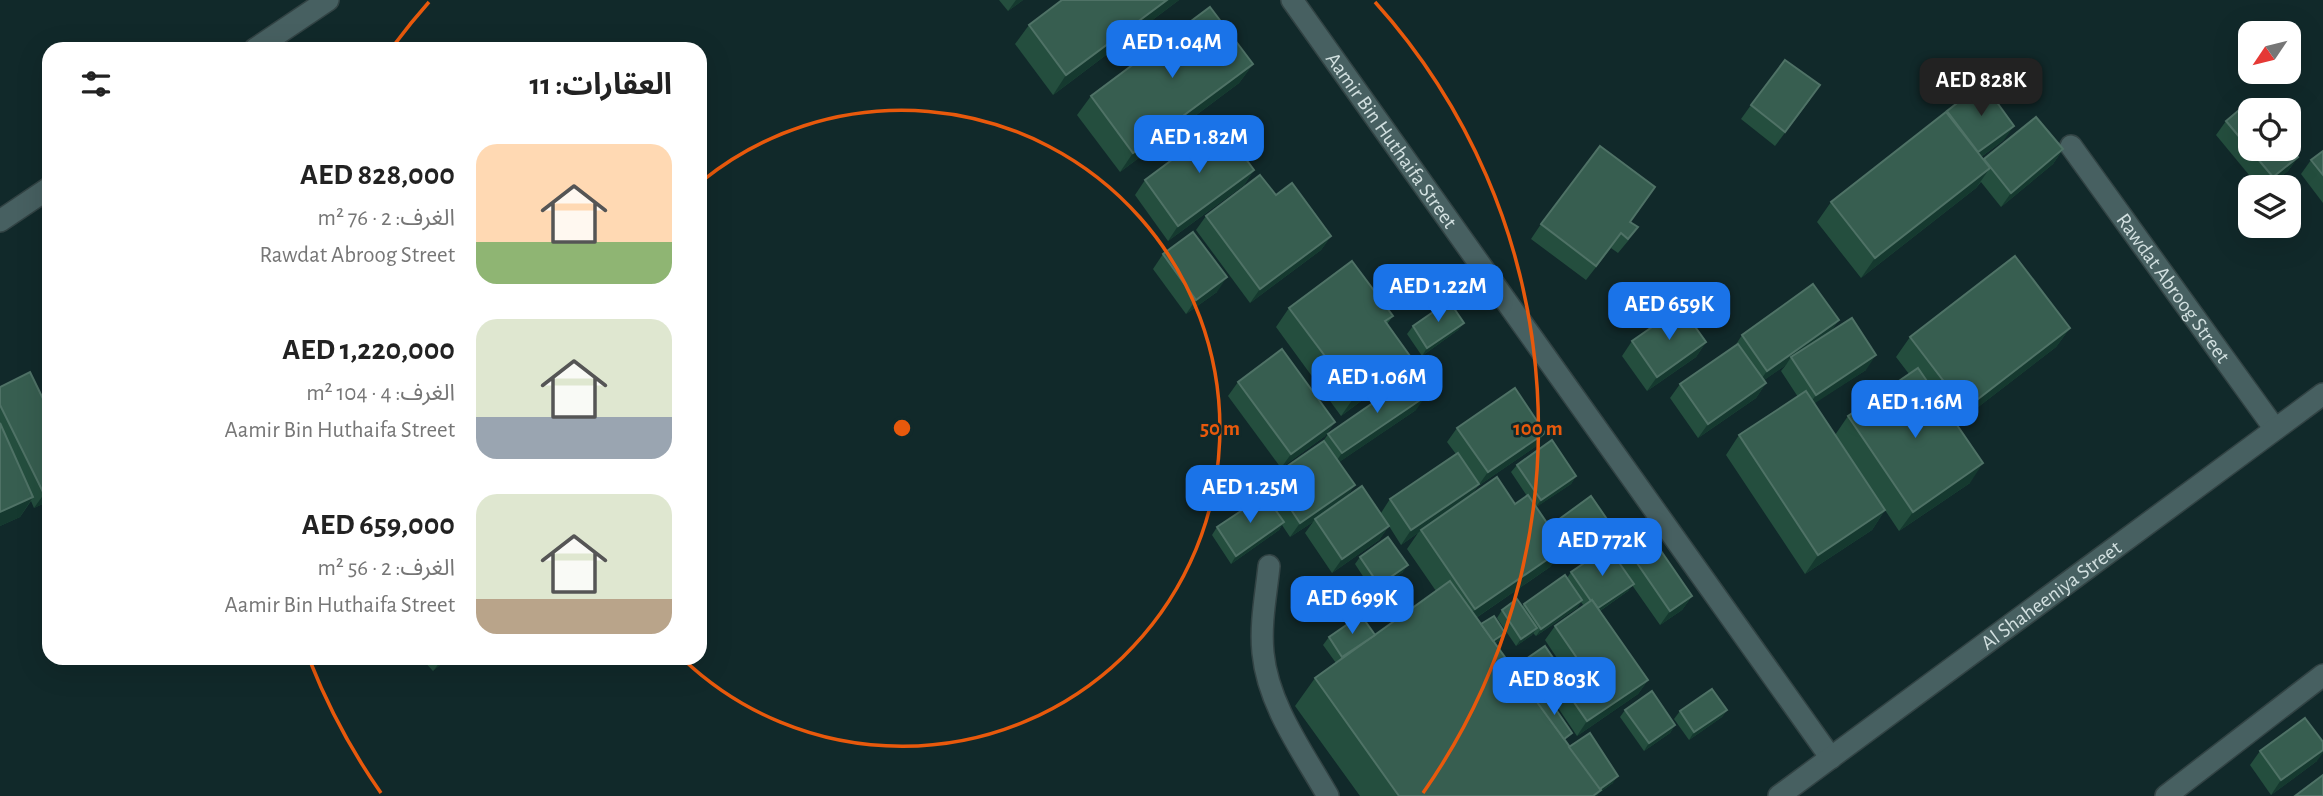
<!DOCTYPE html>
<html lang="ar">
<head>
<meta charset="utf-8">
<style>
	:root { --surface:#fff; --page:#f6f6f6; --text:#222; --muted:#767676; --accent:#1a73e8 }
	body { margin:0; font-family:"Alegreya Sans","Noto Sans Arabic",sans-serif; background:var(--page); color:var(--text); direction:rtl; height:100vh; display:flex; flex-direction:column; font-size:26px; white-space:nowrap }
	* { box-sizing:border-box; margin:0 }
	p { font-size:23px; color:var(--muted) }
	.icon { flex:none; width:38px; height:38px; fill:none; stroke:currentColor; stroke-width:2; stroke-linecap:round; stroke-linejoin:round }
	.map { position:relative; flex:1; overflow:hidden; direction:ltr }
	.drawer { position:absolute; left:42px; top:42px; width:665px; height:623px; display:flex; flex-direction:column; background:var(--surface); border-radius:21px; box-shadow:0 7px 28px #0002; direction:rtl }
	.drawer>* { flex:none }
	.needle { width:46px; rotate:235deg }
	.tools { position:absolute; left:2238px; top:21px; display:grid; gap:14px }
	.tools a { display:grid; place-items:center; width:63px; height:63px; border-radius:14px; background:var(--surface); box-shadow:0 7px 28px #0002; font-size:35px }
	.price { position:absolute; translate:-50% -60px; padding:0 16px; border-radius:14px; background:var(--accent); color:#fff; font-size:23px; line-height:46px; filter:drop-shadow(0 2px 4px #0008) }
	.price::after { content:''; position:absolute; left:50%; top:42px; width:21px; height:16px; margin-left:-10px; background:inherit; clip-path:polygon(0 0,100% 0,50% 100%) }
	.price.selected { background:#222; color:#fff }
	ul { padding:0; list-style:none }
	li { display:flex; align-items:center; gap:21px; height:175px; padding:0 35px }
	li span { display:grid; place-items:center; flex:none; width:196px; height:140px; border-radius:21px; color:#555 }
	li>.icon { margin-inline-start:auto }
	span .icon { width:84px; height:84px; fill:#fffc; stroke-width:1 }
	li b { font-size:30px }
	h2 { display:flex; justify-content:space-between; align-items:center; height:84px; padding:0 35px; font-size:30px }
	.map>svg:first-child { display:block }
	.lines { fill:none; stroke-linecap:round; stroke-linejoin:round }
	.minor-casing { stroke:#324344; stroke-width:24 }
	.minor { stroke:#476061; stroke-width:21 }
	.wall { fill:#244e3e }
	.shaded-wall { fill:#15392f }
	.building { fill:#375e50; stroke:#4f7266; stroke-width:2 }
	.ring { fill:none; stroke:#e8590c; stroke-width:3.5 }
	.labels { text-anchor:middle; stroke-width:5; stroke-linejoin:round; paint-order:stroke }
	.street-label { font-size:21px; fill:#d2e0e0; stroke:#11292a }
	.centre { fill:#e8590c; stroke:#11292a; stroke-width:3.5 }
	.ring-label { font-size:21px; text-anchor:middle; font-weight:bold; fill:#e8590c; stroke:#11292a; stroke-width:5; stroke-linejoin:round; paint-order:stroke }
</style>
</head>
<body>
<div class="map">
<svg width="2323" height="796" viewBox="0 0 2323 796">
	<rect width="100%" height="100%" fill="#11292a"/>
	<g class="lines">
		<defs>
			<g id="minor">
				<path id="s1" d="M 1292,0 L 1831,758"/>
				<polyline points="255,49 328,0"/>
				<path id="s2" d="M 2071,146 L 2275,429"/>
				<polyline points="0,221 49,188"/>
				<path d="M 1269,566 C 1266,595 1260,624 1263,653 C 1268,705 1303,752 1328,796"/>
				<path id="s3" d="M 1779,796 L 2323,394"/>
				<polyline points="2166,796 2323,675"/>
			</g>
		</defs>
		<!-- minor casing -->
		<use href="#minor" class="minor-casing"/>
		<!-- minor -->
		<use href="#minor" class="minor"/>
	</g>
	<!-- wall -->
	<g class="wall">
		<polygon points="999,0 1023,0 1008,11"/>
		<polygon points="1062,0 1179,0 1053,95 1015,44 1029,25"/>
		<polygon points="1253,64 1239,83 1120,172 1077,115 1091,96"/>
		<polygon points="1810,100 1775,146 1741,119 1751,105"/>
		<polygon points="2226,121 2298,157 2288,171 2268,187 2259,187 2216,135"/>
		<polygon points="2004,140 1981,157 1984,160 2063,149 2053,164 2001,207 1981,182 1976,188 1861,278 1817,222 1831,202"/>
		<polygon points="2323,151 2323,203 2301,174 2311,160"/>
		<polygon points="1254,170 1244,185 1168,241 1135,195 1145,180"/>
		<polygon points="1655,187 1630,222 1628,241 1618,253 1611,248 1586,280 1531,239 1541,224"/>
		<polygon points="1206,216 1331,236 1321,250 1250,303 1196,230"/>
		<polygon points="1163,254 1217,292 1186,314 1153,269"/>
		<polygon points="1289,308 1393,316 1387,324 1410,356 1396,375 1341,416 1276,327"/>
		<polygon points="1839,320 1830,332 1866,370 1814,403 1835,435 1848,416 1909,374 1896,357 1910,337 2070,328 2056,347 1956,424 1970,483 1899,531 1885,510 1872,530 1805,574 1726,455 1739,435 1798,397 1781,371 1786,365 1764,380 1766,383 1756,398 1698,438 1670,398 1680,384 1735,346 1742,335"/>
		<polygon points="1464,323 1458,330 1422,356 1407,334 1413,326"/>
		<polygon points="1632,341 1706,342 1696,357 1647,391 1622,356"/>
		<polygon points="1238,382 1335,422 1325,436 1281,468 1228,396"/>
		<polygon points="0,387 49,411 49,501 34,508 31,501 20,517 0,526"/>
		<polygon points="1416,410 1339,462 1346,497 1381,513 1390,499 1456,454 1447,442 1457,428 1545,433 1535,447 1478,486 1471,495 1515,504 1527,496 1511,472 1517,465 1576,476 1571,484 1536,507 1564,548 1550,567 1476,618 1481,624 1499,641 1495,644 1513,668 1555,676 1530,693 1569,747 1613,783 1599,793 1597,796 1360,796 1295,706 1315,678 1336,663 1323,645 1329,637 1375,635 1436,591 1407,549 1418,533 1401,545 1389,526 1379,540 1332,573 1305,533 1313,522 1290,537 1282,525 1279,530 1231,564 1212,535 1217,527 1262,496 1260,493 1270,478 1322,443 1328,434"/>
		<polygon points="1558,520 1611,525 1606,532 1573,556 1552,527"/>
		<polygon points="1626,547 1692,596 1682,610 1660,625 1632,585 1628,591 1600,611 1648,680 1638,694 1577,736 1548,693 1558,679 1567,673 1545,640 1555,626 1584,606 1581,602 1577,608 1536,636 1533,633 1532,635 1516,646 1497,618 1502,610 1522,607 1524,604 1567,578 1571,572 1617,560"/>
		<polygon points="1360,557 1403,572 1374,593 1355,564"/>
		<polygon points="421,658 448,658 433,671"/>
		<polygon points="1625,710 1675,725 1670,733 1644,751 1620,717"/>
		<polygon points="1727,710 1722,717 1689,740 1674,719 1680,711"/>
		<polygon points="2260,751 2317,761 2271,795 2250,765"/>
	</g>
	<!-- shaded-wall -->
	<g class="shaded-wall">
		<polygon points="1016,0 1023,0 1008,11"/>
		<polygon points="1167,0 1179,0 1053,95 1066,75"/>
		<polygon points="1253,64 1239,83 1120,172 1133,153"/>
		<polygon points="2014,126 2004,140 1967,167 1977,153"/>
		<polygon points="2063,149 2053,164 2001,207 2011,193"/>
		<polygon points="2298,157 2288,171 2268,187 2266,187 2273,177"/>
		<polygon points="1990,168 1976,188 1861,278 1875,258"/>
		<polygon points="1254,170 1244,185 1168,241 1178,226"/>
		<polygon points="1331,236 1321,250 1250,303 1260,289"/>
		<polygon points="1227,277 1217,292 1186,314 1196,300"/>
		<polygon points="1839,320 1829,334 1791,357 1786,365 1757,385 1767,371"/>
		<polygon points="1464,323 1458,330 1422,356 1427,348"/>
		<polygon points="2070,328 2056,347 1951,428 1965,409"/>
		<polygon points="1706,342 1696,357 1647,391 1657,377"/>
		<polygon points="1876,355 1866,370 1806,409 1816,395"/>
		<polygon points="1410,356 1396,375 1341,416 1355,396"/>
		<polygon points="1766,383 1756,398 1698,438 1708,424"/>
		<polygon points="1426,396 1416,410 1332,467 1342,453"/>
		<polygon points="1335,422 1325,436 1281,468 1291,454"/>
		<polygon points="1545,433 1535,447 1478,486 1488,472"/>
		<polygon points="1983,463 1970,483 1899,531 1913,512"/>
		<polygon points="1576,476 1571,484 1535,508 1541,500"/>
		<polygon points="1479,484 1469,498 1421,530 1418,533 1401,545 1411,530"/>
		<polygon points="1355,485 1345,500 1315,519 1313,522 1290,537 1300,523"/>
		<polygon points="49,492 49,501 34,508 44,494"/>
		<polygon points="33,497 20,517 0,526 0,512"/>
		<polygon points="1885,510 1872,530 1805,574 1818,555"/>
		<polygon points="1284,522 1279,530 1231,564 1236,556"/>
		<polygon points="1611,525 1606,532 1573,556 1578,548"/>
		<polygon points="1389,526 1379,540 1332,573 1342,559"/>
		<polygon points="1564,548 1550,567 1461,628 1475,609"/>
		<polygon points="1408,565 1403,572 1374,593 1379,585"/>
		<polygon points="1634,584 1628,591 1591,617 1597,610"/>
		<polygon points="1692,596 1682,610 1660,625 1670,611"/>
		<polygon points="1582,600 1577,608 1536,636 1541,629"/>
		<polygon points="1537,628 1532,635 1516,646 1521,639"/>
		<polygon points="1505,633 1499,641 1476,657 1481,650"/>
		<polygon points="443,658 448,658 433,671"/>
		<polygon points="1560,668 1555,676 1513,705 1519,697"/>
		<polygon points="1648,680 1638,694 1577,736 1587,721"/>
		<polygon points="1727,710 1722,717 1689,740 1694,732"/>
		<polygon points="1675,725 1670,733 1644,751 1649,743"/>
		<polygon points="2323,750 2323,753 2317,761 2271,795 2281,780"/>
		<polygon points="1618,776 1613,783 1599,793 1597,796 1589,796"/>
	</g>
	<!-- building -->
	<g class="building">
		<polygon points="1062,0 1167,0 1066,75 1029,25"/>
		<polygon points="1210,7 1253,64 1133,153 1091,96"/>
		<polygon points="1785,60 1820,85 1785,132 1751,105"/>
		<polygon points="1983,83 2014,126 1978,152 1947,111"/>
		<polygon points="2251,100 2259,110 2250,110 2250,149 2289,149 2289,146 2298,157 2273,177 2226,121"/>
		<polygon points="1946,112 1990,168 1875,258 1831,202"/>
		<polygon points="2036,117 2063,149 2011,193 1984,159"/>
		<polygon points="1220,124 1254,170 1178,226 1145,180"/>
		<polygon points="1600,146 1655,187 1630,222 1638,227 1628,239 1621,233 1596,266 1541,224"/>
		<polygon points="2323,151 2323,175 2311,160"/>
		<polygon points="1260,175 1276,195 1292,183 1331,236 1260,289 1206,216"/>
		<polygon points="1193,232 1227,277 1196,300 1163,254"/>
		<polygon points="2015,256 2070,328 1965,409 1910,337"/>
		<polygon points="1352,261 1393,316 1385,321 1410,356 1355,396 1289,308"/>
		<polygon points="1813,284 1839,320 1767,371 1742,335"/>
		<polygon points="1449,301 1464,323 1427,348 1413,326"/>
		<polygon points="1681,307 1706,342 1657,377 1632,341"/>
		<polygon points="1852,318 1876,355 1816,395 1791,357"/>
		<polygon points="1738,344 1766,383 1708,424 1680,384"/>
		<polygon points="1282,349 1335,422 1291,454 1238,382"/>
		<polygon points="1918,368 1983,463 1913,512 1848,416"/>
		<polygon points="30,372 49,411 49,492 44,494 0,405 0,387"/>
		<polygon points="1412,376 1426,396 1342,453 1328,434"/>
		<polygon points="1515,388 1545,433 1488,472 1457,428"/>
		<polygon points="1806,391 1885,510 1818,555 1739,435"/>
		<polygon points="0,423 33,497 0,512"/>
		<polygon points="1552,440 1576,476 1541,500 1517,465"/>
		<polygon points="1324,441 1355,485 1300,523 1270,478"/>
		<polygon points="1458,453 1479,484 1411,530 1390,499"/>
		<polygon points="1497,477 1515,504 1528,495 1564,548 1475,609 1421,530"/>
		<polygon points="1362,486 1389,526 1342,559 1315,519"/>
		<polygon points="1265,495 1284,522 1236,556 1217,527"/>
		<polygon points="1591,496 1611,525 1578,548 1558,520"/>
		<polygon points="1648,532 1692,596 1670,611 1626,547"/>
		<polygon points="1388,537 1408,565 1379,585 1360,557"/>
		<polygon points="1608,547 1634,584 1598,608 1592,600 1591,601 1571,572"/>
		<polygon points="1565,575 1582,600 1541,629 1524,604"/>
		<polygon points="1450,581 1601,790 1593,796 1399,796 1315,678"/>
		<polygon points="1517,599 1537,628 1521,639 1502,610"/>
		<polygon points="1592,600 1648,680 1587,721 1558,679 1581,664 1555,626"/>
		<polygon points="1361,615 1375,635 1342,657 1329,637"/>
		<polygon points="1494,616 1505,633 1493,641 1481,624"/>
		<polygon points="1545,646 1560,668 1528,690 1513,668"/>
		<polygon points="1712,689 1727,710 1694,732 1680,711"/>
		<polygon points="1652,691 1675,725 1649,743 1625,710"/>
		<polygon points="1546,695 1572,733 1564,739 1537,702"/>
		<polygon points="2305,718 2323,742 2323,750 2281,780 2260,751"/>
		<polygon points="1590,733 1618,776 1600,789 1569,747"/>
		<polygon points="2323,775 2323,796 2295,796"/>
	</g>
	<!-- distance rings -->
	<g class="ring">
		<path d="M702 181A318 318 0 1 1 683 659"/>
		<path d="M381 793A636 636 0 0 1 310 661M394 45A636 636 0 0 1 429 2M1375 2A636 636 0 0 1 1423 793"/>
	</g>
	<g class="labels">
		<!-- street labels -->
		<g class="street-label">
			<text dy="7" stroke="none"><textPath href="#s1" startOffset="172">Aamir Bin Huthaifa Street</textPath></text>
			<text dy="7" stroke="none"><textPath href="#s2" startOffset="175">Rawdat Abroog Street</textPath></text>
			<text dy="7" stroke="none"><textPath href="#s3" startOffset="338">Al Shaheeniya Street</textPath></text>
		</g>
	</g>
	<circle cx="902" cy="428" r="10" class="centre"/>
	<g class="ring-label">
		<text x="1220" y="435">50 m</text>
		<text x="1538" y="435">100 m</text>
	</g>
</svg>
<div class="tools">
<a><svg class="needle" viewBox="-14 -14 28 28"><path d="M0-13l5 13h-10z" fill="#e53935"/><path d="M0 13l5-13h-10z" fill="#767676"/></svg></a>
<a><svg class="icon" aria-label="locate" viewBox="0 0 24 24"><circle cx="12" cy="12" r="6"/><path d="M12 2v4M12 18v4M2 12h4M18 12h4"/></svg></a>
<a><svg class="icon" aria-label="layers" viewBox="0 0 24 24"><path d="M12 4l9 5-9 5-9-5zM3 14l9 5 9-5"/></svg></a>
</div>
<b class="price" style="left:1172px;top:80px">AED 1.04M</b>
<b class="price selected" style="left:1981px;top:118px">AED 828K</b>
<b class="price" style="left:1199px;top:175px">AED 1.82M</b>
<b class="price" style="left:1438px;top:324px">AED 1.22M</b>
<b class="price" style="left:1669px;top:342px">AED 659K</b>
<b class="price" style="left:1377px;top:415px">AED 1.06M</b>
<b class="price" style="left:1915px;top:440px">AED 1.16M</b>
<b class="price" style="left:1250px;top:525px">AED 1.25M</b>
<b class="price" style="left:1602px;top:578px">AED 772K</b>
<b class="price" style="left:1352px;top:636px">AED 699K</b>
<b class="price" style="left:1554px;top:717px">AED 803K</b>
<section class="drawer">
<h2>العقارات: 11<svg class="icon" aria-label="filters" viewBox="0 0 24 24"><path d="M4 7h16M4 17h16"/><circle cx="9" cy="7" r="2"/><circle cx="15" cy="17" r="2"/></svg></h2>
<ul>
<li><span style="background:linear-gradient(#ffd9b3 70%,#8fb573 0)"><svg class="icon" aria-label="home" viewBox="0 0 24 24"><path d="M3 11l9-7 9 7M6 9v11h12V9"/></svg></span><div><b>AED 828,000</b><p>الغرف: 2 · 76 m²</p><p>Rawdat Abroog Street</p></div></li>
<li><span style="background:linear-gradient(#dfe7d0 70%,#9aa5b1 0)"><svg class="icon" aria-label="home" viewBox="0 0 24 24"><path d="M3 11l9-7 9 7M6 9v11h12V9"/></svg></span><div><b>AED 1,220,000</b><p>الغرف: 4 · 104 m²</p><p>Aamir Bin Huthaifa Street</p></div></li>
<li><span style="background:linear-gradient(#dfe7d0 75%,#b9a48a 0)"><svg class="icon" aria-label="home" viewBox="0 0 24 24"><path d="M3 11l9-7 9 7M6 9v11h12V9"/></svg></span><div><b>AED 659,000</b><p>الغرف: 2 · 56 m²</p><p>Aamir Bin Huthaifa Street</p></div></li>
</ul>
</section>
</div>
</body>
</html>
